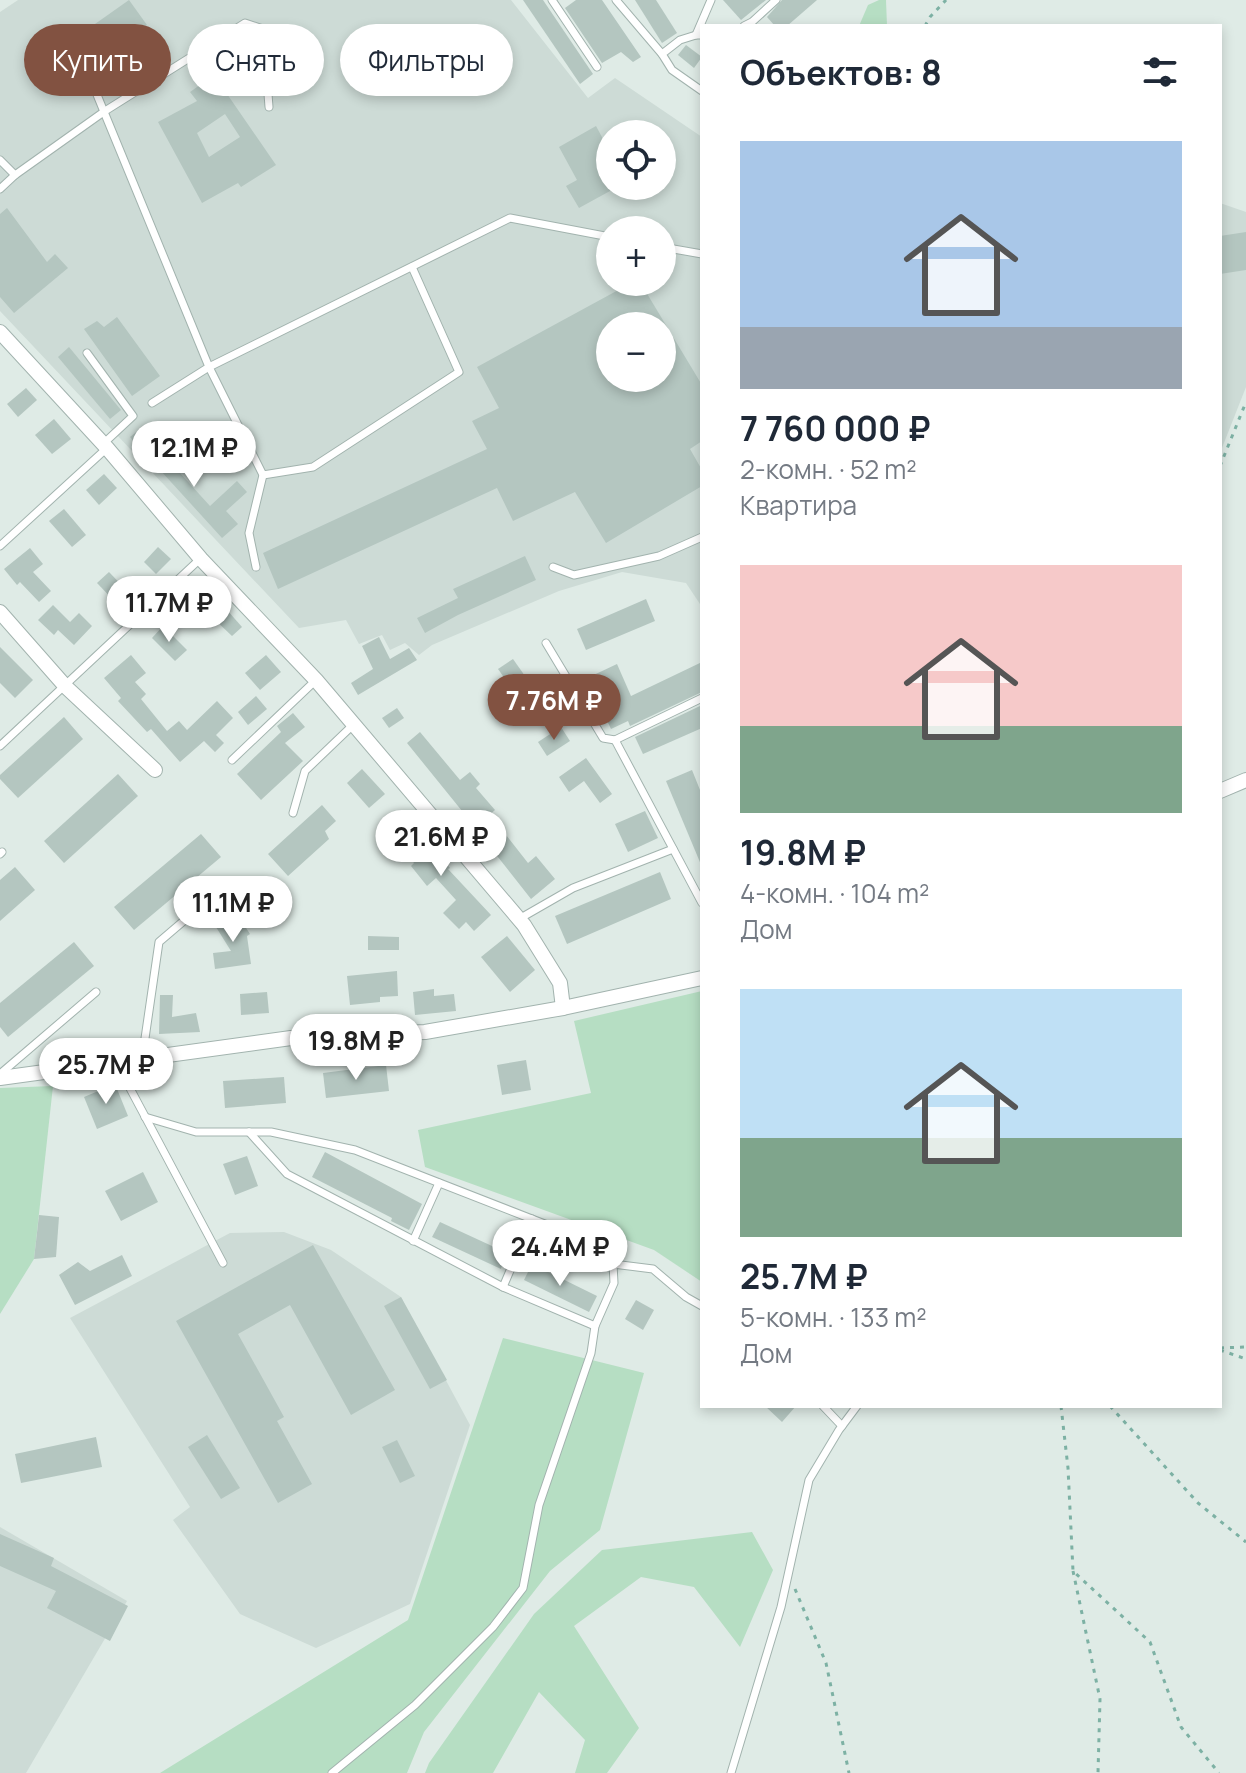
<!DOCTYPE html>
<html lang="ru">
<head>
<meta charset="utf-8">
<style>
	:root { --surface:#fff; --page:#f2f2f3; --text:#1f2937; --muted:#747a83; --accent:#825241 }
	body { margin:0; font-family:Manrope,sans-serif; background:var(--page); color:var(--text); height:100vh; display:flex; flex-direction:column; font-size:30px; white-space:nowrap }
	* { box-sizing:border-box; margin:0 }
	p { font-size:26px; color:var(--muted) }
	.icon { flex:none; width:44px; height:44px; fill:none; stroke:currentColor; stroke-width:2; stroke-linecap:round; stroke-linejoin:round }
	.map { position:relative; flex:1; overflow:hidden }
	.sheet { position:absolute; left:700px; top:24px; width:522px; height:1384px; display:flex; flex-direction:column; background:var(--surface); border-radius:0px; box-shadow:0 4px 12px #0003 }
	.sheet>* { flex:none }
	.top-card { position:absolute; left:24px; top:24px; width:556px; height:72px; display:flex; gap:16px }
	.controls { position:absolute; left:596px; top:120px; display:grid; gap:16px }
	.controls a { display:grid; place-items:center; width:80px; height:80px; border-radius:50%; background:var(--surface); box-shadow:0 4px 12px #0003; font-size:40px }
	.price { position:absolute; translate:-50% -68px; padding:0 18px; border-radius:28px; background:#fff; color:#222; font-size:26px; line-height:52px; filter:drop-shadow(0 2px 4px #0008) }
	.price::after { content:''; position:absolute; left:50%; top:48px; width:24px; height:18px; margin-left:-12px; background:inherit; clip-path:polygon(0 0,100% 0,50% 100%) }
	.price.active { background:var(--accent); color:#fff }
	ul { padding:0; list-style:none }
	li { display:grid; align-content:center; gap:16px; height:424px; padding:0 40px }
	li span { display:grid; place-items:center; height:248px; border-radius:0px; color:#555 }
	li>.icon { margin-inline-start:auto }
	span .icon { width:144px; height:144px; fill:#fffc; stroke-width:1 }
	li b { font-size:34px }
	h2 { display:flex; justify-content:space-between; align-items:center; height:96px; padding:0 40px; font-size:34px }
	.pill { padding:0 28px; border-radius:36px; background:var(--surface); box-shadow:0 4px 12px #0003; font-size:28px; line-height:72px }
	.pill.active { background:var(--accent); color:#fff }
	.map>svg:first-child { display:block }
	.built { fill:#cddbd6; fill-rule:evenodd }
	.green { fill:#b6dec3 }
	.building { fill:#b4c6c0; fill-rule:evenodd }
	.lines { fill:none; stroke-linecap:round; stroke-linejoin:round }
	.service-casing { stroke:#a2b3ae; stroke-width:9 }
	.minor-casing { stroke:#a2b3ae; stroke-width:16 }
	.path { stroke:#7db1a4; stroke-width:3; stroke-dasharray:4 6; stroke-linecap:butt }
	.service { stroke:#fff; stroke-width:7 }
	.minor { stroke:#fff; stroke-width:14 }
</style>
</head>
<body>
<div class="map">
<svg width="1246" height="1773" viewBox="0 0 1246 1773">
	<rect width="100%" height="100%" fill="#dfebe6"/>
	<!-- built -->
	<g class="built">
		<path d="M 18,0 L 511,0 L 588,98 L 615,78 L 702,137 L 702,607 L 686,583 L 622,572 L 559,591 L 432,645 L 419,655 L 405,643 L 390,650 L 382,635 L 359,644 L 346,620 L 299,628 L 0,311 L 0,12 ZM 610,134 L 662,134 L 662,186 L 610,186 ZM 610,230 L 662,230 L 662,282 L 610,282 ZM 610,326 L 662,326 L 662,378 L 610,378 Z"/>
		<polygon points="1220,203 1246,212 1246,387 1220,453"/>
		<polygon points="284,1232 331,1250 401,1297 470,1425 410,1604 316,1648 240,1614 173,1520 190,1507 70,1318 230,1233"/>
		<polygon points="0,1527 127,1601 26,1773 0,1773"/>
	</g>
	<!-- green -->
	<g class="green">
		<polygon points="879,0 886,0 887,26 859,26 868,5"/>
		<polygon points="702,991 702,1282 654,1250 425,1167 418,1130 591,1093 574,1021"/>
		<polygon points="53,1086 34,1259 0,1314 0,1088"/>
		<polygon points="503,1338 644,1373 600,1530 550,1571 424,1732 407,1773 160,1773 408,1620"/>
		<polygon points="752,1532 773,1570 740,1647 694,1587 641,1577 574,1626 639,1728 607,1773 575,1773 585,1740 539,1692 493,1773 425,1773 429,1763 534,1614 602,1550"/>
	</g>
	<!-- building -->
	<g class="building">
		<polygon points="129,0 147,25 114,49 95,24"/>
		<polygon points="523,0 543,0 593,74 580,84"/>
		<polygon points="576,0 602,0 641,57 633,62 621,52 602,63 565,8"/>
		<polygon points="635,0 656,0 677,33 662,43"/>
		<polygon points="723,0 766,0 741,20"/>
		<polygon points="782,0 817,0 787,26 775,26 767,17"/>
		<polygon points="686,45 702,57 694,68 678,55"/>
		<path d="M 214,75 L 276,165 L 241,187 L 238,183 L 202,203 L 158,122 L 197,101 L 190,92 ZM 225,114 L 240,137 L 209,157 L 197,133 Z"/>
		<polygon points="596,126 610,152 610,191 579,208 566,186 577,180 559,147"/>
		<polygon points="7,208 47,262 55,254 68,268 14,313 0,297 0,214"/>
		<polygon points="1246,232 1246,270 1220,274 1220,236"/>
		<path d="M 633,282 L 640,282 L 702,385 L 702,441 L 690,449 L 702,470 L 702,486 L 606,543 L 575,492 L 513,521 L 497,488 L 278,589 L 263,553 L 487,449 L 472,421 L 499,408 L 477,367 ZM 610,326 L 662,326 L 662,378 L 610,378 Z"/>
		<polygon points="117,317 160,376 132,396 84,329 97,321 104,327"/>
		<polygon points="69,347 121,410 110,419 58,357"/>
		<polygon points="26,388 37,400 18,417 7,404"/>
		<polygon points="54,419 71,439 52,454 35,435"/>
		<polygon points="140,429 210,506 237,481 247,492 226,511 238,524 222,538 130,437"/>
		<polygon points="104,474 117,488 99,505 86,490"/>
		<polygon points="64,509 86,535 72,547 49,521"/>
		<polygon points="158,547 171,559 156,574 144,562"/>
		<polygon points="30,548 43,564 33,572 51,591 39,602 20,582 17,585 4,569"/>
		<polygon points="525,556 536,580 458,615 425,633 417,618 458,598 453,589"/>
		<polygon points="109,572 131,595 119,606 97,583"/>
		<polygon points="205,585 242,627 232,636 192,598"/>
		<polygon points="646,599 655,621 586,650 577,629"/>
		<polygon points="53,605 70,622 79,613 92,626 74,645 58,630 54,635 38,620"/>
		<polygon points="163,626 187,650 175,661 152,638"/>
		<polygon points="379,637 390,659 409,648 417,660 358,695 351,683 373,669 362,646"/>
		<polygon points="0,647 33,680 15,698 0,683"/>
		<polygon points="131,655 146,673 135,682 146,694 141,699 167,731 179,721 187,730 217,701 233,718 216,735 224,743 215,752 204,741 180,762 151,729 147,732 118,701 121,698 104,678"/>
		<polygon points="266,655 281,672 260,690 245,673"/>
		<polygon points="513,659 537,693 522,703 498,669"/>
		<polygon points="702,662 702,692 630,726 628,721 611,729 594,693 590,694 583,680 617,664 631,696"/>
		<polygon points="256,696 267,709 248,725 238,712"/>
		<polygon points="702,705 702,728 643,754 635,737"/>
		<polygon points="397,708 404,718 389,728 382,718"/>
		<polygon points="293,713 305,727 285,743 303,761 261,800 237,774 281,732 277,726"/>
		<polygon points="64,717 83,739 18,798 0,779 0,775"/>
		<polygon points="561,727 570,741 547,756 538,742"/>
		<polygon points="420,732 460,780 470,772 480,784 476,788 495,810 475,827 407,743"/>
		<polygon points="586,758 612,794 600,803 584,781 569,792 559,777"/>
		<polygon points="362,769 385,794 369,808 347,783"/>
		<polygon points="692,770 702,795 702,867 666,781"/>
		<polygon points="118,774 138,796 64,863 44,841"/>
		<polygon points="322,805 336,821 325,831 329,839 288,876 268,854"/>
		<polygon points="645,811 658,838 628,852 615,824"/>
		<polygon points="408,819 450,868 448,869 491,915 474,931 466,922 459,929 443,913 456,900 436,878 427,886 411,866 414,863 402,847 405,844 393,833"/>
		<polygon points="201,834 221,857 134,930 114,907"/>
		<polygon points="506,835 528,863 536,856 555,879 531,899 490,847"/>
		<polygon points="15,867 35,890 0,921 0,880"/>
		<polygon points="660,872 671,899 567,944 555,916"/>
		<polygon points="237,914 250,934 247,936 251,964 215,969 213,953 231,951 216,927"/>
		<polygon points="368,936 399,937 399,950 368,950"/>
		<polygon points="507,936 535,970 510,992 481,957"/>
		<polygon points="74,942 94,966 8,1037 0,1027 0,1003"/>
		<polygon points="397,971 398,996 380,997 380,1002 350,1005 347,976"/>
		<polygon points="434,989 434,996 454,994 456,1011 415,1015 413,992"/>
		<polygon points="267,992 269,1013 241,1015 240,994"/>
		<polygon points="160,995 173,995 172,1017 196,1013 200,1032 159,1034"/>
		<polygon points="526,1060 531,1090 502,1095 497,1065"/>
		<polygon points="386,1065 389,1091 326,1098 323,1073"/>
		<polygon points="284,1077 286,1103 225,1108 223,1081"/>
		<polygon points="115,1084 128,1116 97,1129 84,1097"/>
		<polygon points="325,1152 422,1204 409,1230 391,1221 392,1218 312,1177"/>
		<polygon points="247,1156 258,1186 235,1195 223,1164"/>
		<polygon points="143,1172 158,1202 121,1221 105,1191"/>
		<polygon points="39,1215 59,1217 56,1257 34,1259"/>
		<polygon points="440,1222 505,1252 501,1269 432,1237"/>
		<polygon points="313,1245 395,1390 351,1415 290,1305 238,1334 284,1417 277,1421 312,1484 278,1503 176,1321"/>
		<polygon points="122,1255 132,1276 75,1305 59,1275 78,1262 90,1271"/>
		<polygon points="532,1264 597,1296 589,1312 524,1280"/>
		<polygon points="401,1297 447,1380 430,1389 384,1306"/>
		<polygon points="636,1300 654,1310 643,1330 625,1319"/>
		<polygon points="765,1406 796,1406 782,1422"/>
		<polygon points="207,1435 240,1488 221,1499 188,1447"/>
		<polygon points="96,1437 102,1467 21,1483 15,1454"/>
		<polygon points="397,1440 415,1476 400,1483 382,1447"/>
		<polygon points="0,1534 54,1558 51,1566 128,1606 110,1641 47,1608 56,1591 0,1566"/>
	</g>
	<g class="lines">
		<defs>
			<g id="service">
				<polyline points="552,0 597,67"/>
				<polyline points="616,0 662,54"/>
				<polyline points="744,26 752,22 776,0"/>
				<polyline points="696,35 680,40 662,54 672,70 702,91"/>
				<polyline points="702,35 696,35 711,0"/>
				<polyline points="79,51 209,367 152,403"/>
				<polyline points="0,160 15,175 0,189"/>
				<polyline points="15,175 105,111 245,23 263,29 269,107"/>
				<polyline points="662,247 702,254"/>
				<polyline points="87,353 133,416 103,444"/>
				<polyline points="263,475 313,467 459,372 412,267"/>
				<polyline points="0,546 107,448"/>
				<polyline points="256,567 249,533 263,475 209,367 510,218 610,237"/>
				<polyline points="553,567 574,575 659,556 702,537"/>
				<polyline points="546,643 603,738 615,740"/>
				<polyline points="702,698 615,740 702,903"/>
				<polyline points="0,746 200,559"/>
				<polyline points="232,760 316,680"/>
				<polyline points="293,813 305,771 353,725"/>
				<polyline points="0,854 2,852"/>
				<polyline points="519,919 573,888 673,849"/>
				<polyline points="142,1059 159,942 200,907"/>
				<polyline points="116,1062 223,1263"/>
				<polyline points="0,1074 96,992"/>
				<polyline points="145,1117 196,1132 271,1132 355,1150 591,1242 613,1264 614,1283 595,1326 591,1353 539,1505 523,1588 493,1627 415,1705 332,1773"/>
				<polyline points="249,1132 287,1174 503,1287 595,1326"/>
				<polyline points="413,1241 439,1183"/>
				<polyline points="613,1264 653,1269 686,1297 702,1306"/>
				<polyline points="503,1287 532,1219"/>
				<polyline points="823,1406 842,1426"/>
				<polyline points="731,1773 781,1607 809,1480 839,1430 857,1406"/>
			</g>
			<g id="minor">
				<polyline points="0,332 107,448 201,559 316,680 524,925 560,983 563,1008"/>
				<polyline points="0,612 66,687 155,770"/>
				<polyline points="1220,791 1246,780"/>
				<polyline points="0,1078 291,1038 425,1032 563,1008 702,978"/>
			</g>
		</defs>
		<!-- service casing -->
		<use href="#service" class="service-casing"/>
		<!-- minor casing -->
		<use href="#minor" class="minor-casing"/>
		<!-- path -->
		<g class="path">
			<polyline points="925,26 930,17 946,0"/>
			<polyline points="1220,466 1246,402"/>
			<polyline points="1220,1348 1246,1347"/>
			<polyline points="1220,1350 1246,1359"/>
			<polyline points="1061,1406 1068,1468 1073,1571 1150,1642 1181,1727 1219,1773"/>
			<polyline points="1110,1406 1198,1503 1246,1542"/>
			<polyline points="1073,1571 1100,1699 1098,1773"/>
			<polyline points="795,1589 826,1663 849,1773"/>
		</g>
		<!-- service -->
		<use href="#service" class="service"/>
		<!-- minor -->
		<use href="#minor" class="minor"/>
	</g>
</svg>
<div class="controls">
<a><svg class="icon" aria-label="locate" viewBox="0 0 24 24"><circle cx="12" cy="12" r="6"/><path d="M12 2v4M12 18v4M2 12h4M18 12h4"/></svg></a>
<a>+</a>
<a>−</a>
</div>
<b class="price" style="left:194px;top:489px">12.1M ₽</b>
<b class="price" style="left:169px;top:644px">11.7M ₽</b>
<b class="price active" style="left:554px;top:742px">7.76M ₽</b>
<b class="price" style="left:441px;top:878px">21.6M ₽</b>
<b class="price" style="left:233px;top:944px">11.1M ₽</b>
<b class="price" style="left:356px;top:1082px">19.8M ₽</b>
<b class="price" style="left:106px;top:1106px">25.7M ₽</b>
<b class="price" style="left:560px;top:1288px">24.4M ₽</b>
<div class="top-card">
<a class="pill active">Купить</a>
<a class="pill">Снять</a>
<a class="pill">Фильтры</a>
</div>
<section class="sheet">
<h2>Объектов: 8<svg class="icon" aria-label="filters" viewBox="0 0 24 24"><path d="M4 7h16M4 17h16"/><circle cx="9" cy="7" r="2"/><circle cx="15" cy="17" r="2"/></svg></h2>
<ul>
<li><span style="background:linear-gradient(#a9c7e8 75%,#9aa5b1 0)"><svg class="icon" aria-label="home" viewBox="0 0 24 24"><path d="M3 11l9-7 9 7M6 9v11h12V9"/></svg></span><div><b>7 760 000 ₽</b><p>2-комн. · 52 m²</p><p>Квартира</p></div></li>
<li><span style="background:linear-gradient(#f6c9c9 65%,#7fa58c 0)"><svg class="icon" aria-label="home" viewBox="0 0 24 24"><path d="M3 11l9-7 9 7M6 9v11h12V9"/></svg></span><div><b>19.8M ₽</b><p>4-комн. · 104 m²</p><p>Дом</p></div></li>
<li><span style="background:linear-gradient(#bfe0f5 60%,#7fa58c 0)"><svg class="icon" aria-label="home" viewBox="0 0 24 24"><path d="M3 11l9-7 9 7M6 9v11h12V9"/></svg></span><div><b>25.7M ₽</b><p>5-комн. · 133 m²</p><p>Дом</p></div></li>
</ul>
</section>
</div>
</body>
</html>
